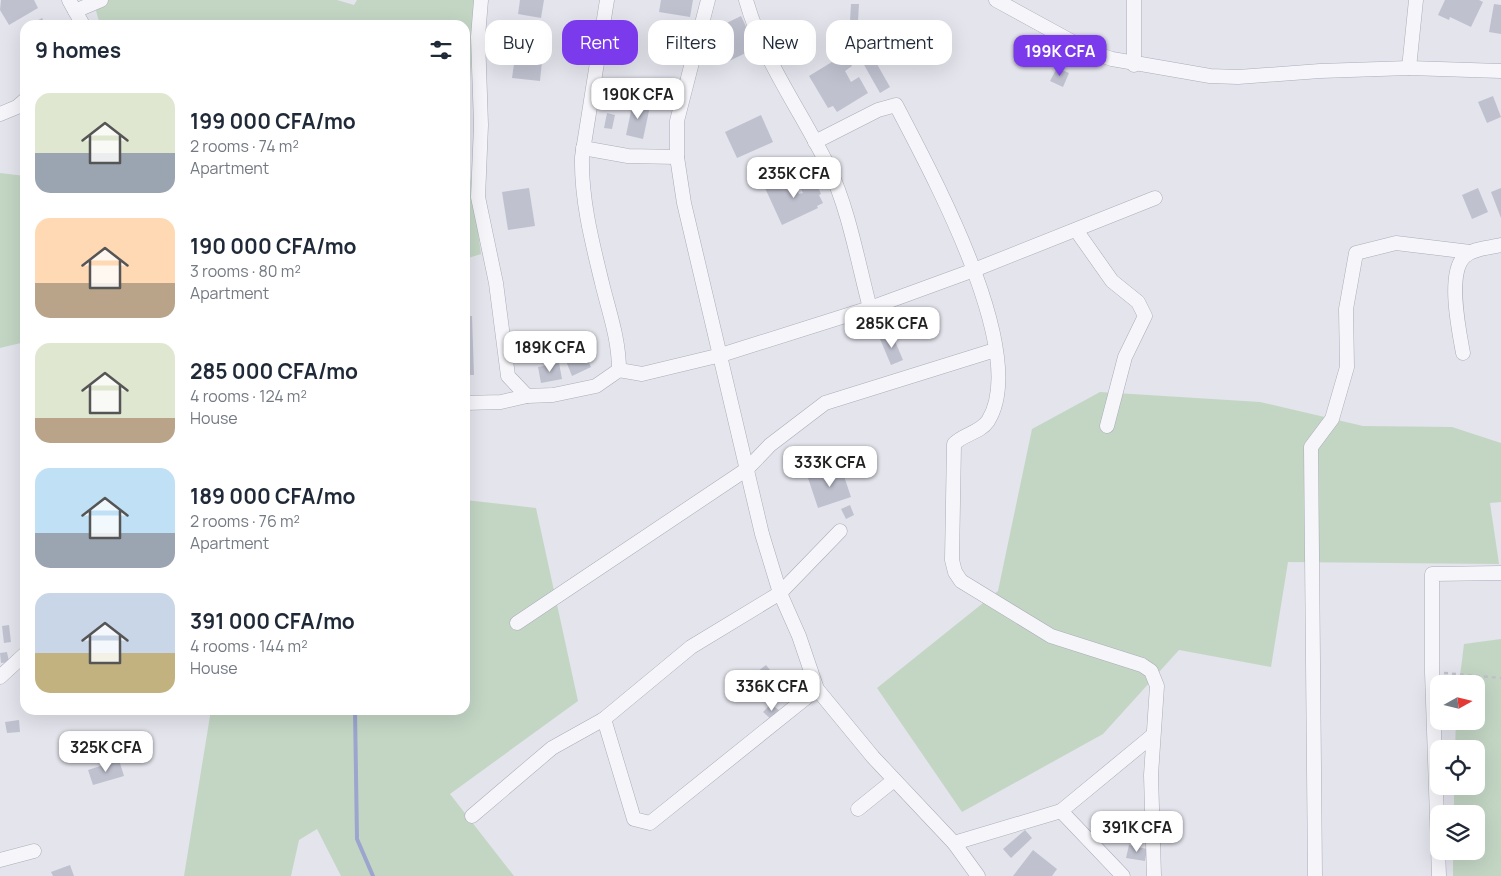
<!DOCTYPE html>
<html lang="en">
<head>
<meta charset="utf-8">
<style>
	:root { --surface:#fff; --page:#f6f6f7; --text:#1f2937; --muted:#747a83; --accent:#7c3aed }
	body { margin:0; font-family:Manrope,sans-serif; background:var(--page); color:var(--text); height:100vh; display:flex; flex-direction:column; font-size:19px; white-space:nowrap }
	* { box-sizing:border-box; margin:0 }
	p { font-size:16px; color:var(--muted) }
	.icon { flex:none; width:28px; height:28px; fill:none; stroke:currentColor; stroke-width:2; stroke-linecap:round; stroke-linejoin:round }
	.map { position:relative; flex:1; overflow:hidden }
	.drawer { position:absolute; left:20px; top:20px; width:450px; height:695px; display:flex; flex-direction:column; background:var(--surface); border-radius:15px; box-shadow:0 5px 20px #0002 }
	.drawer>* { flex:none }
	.top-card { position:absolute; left:485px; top:20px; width:475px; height:45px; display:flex; gap:10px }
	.needle { width:32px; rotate:82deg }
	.controls { position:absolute; left:1430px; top:675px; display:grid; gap:10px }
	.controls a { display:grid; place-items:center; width:55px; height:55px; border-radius:10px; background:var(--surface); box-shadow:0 5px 20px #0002; font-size:25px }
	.price { position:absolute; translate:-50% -42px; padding:0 11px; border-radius:10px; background:#fff; color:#222; font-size:16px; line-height:32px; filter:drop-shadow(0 1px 2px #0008) }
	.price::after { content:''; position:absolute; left:50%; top:30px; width:15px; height:11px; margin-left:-8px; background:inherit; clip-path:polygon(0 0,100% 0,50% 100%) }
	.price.active { background:var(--accent); color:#fff }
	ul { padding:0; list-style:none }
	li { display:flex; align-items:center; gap:15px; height:125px; padding:0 15px }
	li span { display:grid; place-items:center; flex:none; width:140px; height:100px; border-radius:15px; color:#555 }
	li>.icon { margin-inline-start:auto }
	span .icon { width:60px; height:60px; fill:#fffc; stroke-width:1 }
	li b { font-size:21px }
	h2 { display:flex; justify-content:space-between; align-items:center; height:60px; padding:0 15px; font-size:21px }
	.chip { padding:0 18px; border-radius:15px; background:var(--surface); box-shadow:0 5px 20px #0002; font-size:18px; line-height:45px }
	.chip.active { background:var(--accent); color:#fff }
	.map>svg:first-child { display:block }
	.green { fill:#c3d6c4 }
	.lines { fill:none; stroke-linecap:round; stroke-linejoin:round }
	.stream { stroke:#9ba5ce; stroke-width:4 }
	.building { fill:#bfc1cf }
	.minor-casing { stroke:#abacba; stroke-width:15 }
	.path { stroke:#c1c1cb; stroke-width:2.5; stroke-dasharray:4 4; stroke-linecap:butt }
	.minor { stroke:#f6f6fa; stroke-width:14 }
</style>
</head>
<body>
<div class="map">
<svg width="1501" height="876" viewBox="0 0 1501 876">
	<rect width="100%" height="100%" fill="#e3e4ec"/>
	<!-- green -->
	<g class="green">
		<polygon points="93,0 337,0 354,5 357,0 475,0 466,147 481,254 465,259 465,25 100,25"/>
		<polygon points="0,173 25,176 25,342 0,348"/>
		<polygon points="1100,392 1260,402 1363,426 1452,427 1501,443 1501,502 1490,503 1499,564 1288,562 1271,667 1179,650 1103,734 962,812 877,688 998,591 1032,429"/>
		<polygon points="465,500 536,508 578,701 450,794 514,876 341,876 317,829 299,840 291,876 184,876 210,716 209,710 465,710"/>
		<polygon points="1501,639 1501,876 1453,876 1453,851 1476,851 1476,814 1454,814 1454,786 1476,786 1476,749 1455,749 1456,721 1476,721 1476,684 1459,684 1464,644"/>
	</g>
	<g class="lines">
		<!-- stream -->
		<polyline class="stream" points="355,710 357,839 373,876"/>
	</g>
	<!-- building -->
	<g class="building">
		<polygon points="1,0 34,0 38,8 9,25 0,10"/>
		<polygon points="520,0 544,0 541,18 518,14"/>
		<polygon points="661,0 693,0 690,17 659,12"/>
		<polygon points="1445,0 1479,0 1483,2 1471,27 1450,17 1449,20 1438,15"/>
		<polygon points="851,4 859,4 858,21 850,21"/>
		<polygon points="1494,4 1501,5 1501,34 1489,32"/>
		<polygon points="741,16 756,48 725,63 710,31"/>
		<polygon points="42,18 46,25 30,25"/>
		<polygon points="785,48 787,58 781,59 779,49"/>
		<polygon points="869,50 890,87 880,93 859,56"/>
		<polygon points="845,54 852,66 845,71 851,82 859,77 868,93 837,112 833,106 828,108 809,76"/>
		<polygon points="515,57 542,61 540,81 512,78"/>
		<polygon points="1057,68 1069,73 1063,87 1050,81"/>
		<polygon points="1493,96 1501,117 1487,123 1478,102"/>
		<polygon points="633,102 650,106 643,139 626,135"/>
		<polygon points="607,113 615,115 612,129 604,128"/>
		<polygon points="761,115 773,142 737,158 725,132"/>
		<polygon points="813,176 821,194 819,195 823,203 817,206 818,208 782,225 765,188 780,181 783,188 786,187 784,182 787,181 789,185 794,183 799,194 803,193 798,183"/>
		<polygon points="529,188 535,226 508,230 502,192"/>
		<polygon points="1478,188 1488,212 1472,219 1462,195"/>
		<polygon points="1501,188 1501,218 1491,192"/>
		<polygon points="465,316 472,316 474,375 465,375"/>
		<polygon points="892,334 903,360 891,365 880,339"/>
		<polygon points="581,343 591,367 572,376 562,351"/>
		<polygon points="559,363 562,379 541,383 538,367"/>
		<polygon points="841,467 851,497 818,508 808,478"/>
		<polygon points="850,505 854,515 846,519 841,509"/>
		<polygon points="9,625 11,642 4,643 2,626"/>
		<polygon points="7,652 9,662 1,663 0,653"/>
		<polygon points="766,665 783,686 766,701 748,679"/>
		<polygon points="771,704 780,711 772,720 763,712"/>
		<polygon points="19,720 20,732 7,733 5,722"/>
		<polygon points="119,760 124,776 93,785 88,770"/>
		<polygon points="1025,830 1032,838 1011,858 1003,849"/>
		<polygon points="1129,845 1147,849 1145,861 1126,858"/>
		<polygon points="1033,850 1057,869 1052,876 1013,876"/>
		<polygon points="70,865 74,876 53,876 51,872"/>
	</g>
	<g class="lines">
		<defs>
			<g id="minor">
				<polyline points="69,0 83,25"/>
				<polyline points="481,0 478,37 481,125 478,197 496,283 508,376 527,396 553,395 596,386 619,370"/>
				<path d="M 607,0 L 582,157 C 581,199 592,242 602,283 C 609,312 619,339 619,370 L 642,374 L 721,355 L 870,308 L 974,270 L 1155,198"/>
				<polyline points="708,0 677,121 677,157 684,203 762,534 780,593 799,636 817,689 873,757 954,843 978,876"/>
				<path d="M 746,0 C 763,61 802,112 829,168 C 849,210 858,263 870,308"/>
				<polyline points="996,0 1091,52 1112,59 1210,76 1238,77 1320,71 1409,68 1501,71"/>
				<polyline points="75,11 101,0"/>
				<polyline points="1134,65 1134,0"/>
				<polyline points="1409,68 1416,0"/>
				<polyline points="0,114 17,107 25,100"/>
				<path d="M 815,142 L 878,110 L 896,105 C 929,169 1031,353 988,421 C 980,433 963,434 954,444 L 952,560 L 955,572 L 961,581 L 1051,636 L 1142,665 L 1151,671 L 1157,686 L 1151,775 L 1154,876"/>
				<polyline points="583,148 628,156 677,157"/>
				<polyline points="1076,230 1112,281 1138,302 1145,316 1125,357 1107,426"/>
				<path d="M 1463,353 C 1459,331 1447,274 1464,257 C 1472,248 1490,248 1501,245"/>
				<polyline points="465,403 501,402 527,396"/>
				<polyline points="517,623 747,469 770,445 825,403 995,350"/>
				<polyline points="0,677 25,654"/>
				<polyline points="817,689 650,823 634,819 604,719 691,647 780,593 840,531"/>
				<polyline points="858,809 894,780"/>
				<polyline points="1061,811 1152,736"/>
				<polyline points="472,816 552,748 604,719"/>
				<polyline points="954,843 1061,811 1123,876"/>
				<polyline points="0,860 34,851"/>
				<polyline points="1315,876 1311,447 1332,419 1347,367 1346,309 1356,253 1396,243 1470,252"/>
				<polyline points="1439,876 1432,672 1432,574 1501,573"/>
			</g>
		</defs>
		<!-- minor casing -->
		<use href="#minor" class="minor-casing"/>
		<!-- path -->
		<polyline class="path" points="1444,673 1501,678"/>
		<!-- minor -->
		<use href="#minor" class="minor"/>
	</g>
</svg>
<div class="controls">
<a><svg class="needle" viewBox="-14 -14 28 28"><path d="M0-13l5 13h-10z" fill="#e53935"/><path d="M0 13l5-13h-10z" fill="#747a83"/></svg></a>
<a><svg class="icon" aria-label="locate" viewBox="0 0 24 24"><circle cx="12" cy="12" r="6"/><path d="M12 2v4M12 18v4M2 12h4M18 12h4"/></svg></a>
<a><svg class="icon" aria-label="layers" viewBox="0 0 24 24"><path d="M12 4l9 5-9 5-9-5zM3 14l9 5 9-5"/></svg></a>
</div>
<b class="price active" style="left:1060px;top:77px">199K CFA</b>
<b class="price" style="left:638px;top:120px">190K CFA</b>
<b class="price" style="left:794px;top:199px">235K CFA</b>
<b class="price" style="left:892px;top:349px">285K CFA</b>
<b class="price" style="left:550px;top:373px">189K CFA</b>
<b class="price" style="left:830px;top:488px">333K CFA</b>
<b class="price" style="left:772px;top:712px">336K CFA</b>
<b class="price" style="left:106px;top:773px">325K CFA</b>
<b class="price" style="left:1137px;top:853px">391K CFA</b>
<div class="top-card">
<a class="chip">Buy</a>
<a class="chip active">Rent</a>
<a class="chip">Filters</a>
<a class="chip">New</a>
<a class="chip">Apartment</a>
</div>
<section class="drawer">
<h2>9 homes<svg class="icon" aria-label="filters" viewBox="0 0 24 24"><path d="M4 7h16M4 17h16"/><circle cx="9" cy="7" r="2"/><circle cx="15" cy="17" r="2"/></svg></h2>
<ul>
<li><span style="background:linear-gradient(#dfe7d0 60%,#9aa5b1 0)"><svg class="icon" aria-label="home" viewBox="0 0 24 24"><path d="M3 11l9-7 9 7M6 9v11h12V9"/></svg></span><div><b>199 000 CFA/mo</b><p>2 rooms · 74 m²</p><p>Apartment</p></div></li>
<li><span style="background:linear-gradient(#ffd9b3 65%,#b9a48a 0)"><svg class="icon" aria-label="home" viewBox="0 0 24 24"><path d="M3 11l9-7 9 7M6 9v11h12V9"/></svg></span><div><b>190 000 CFA/mo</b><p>3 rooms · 80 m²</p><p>Apartment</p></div></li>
<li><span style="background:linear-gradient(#dfe7d0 75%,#b9a48a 0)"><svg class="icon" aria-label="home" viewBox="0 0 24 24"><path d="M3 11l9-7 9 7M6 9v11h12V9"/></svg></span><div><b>285 000 CFA/mo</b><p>4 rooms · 124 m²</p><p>House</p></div></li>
<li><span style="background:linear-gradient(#bfe0f5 65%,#9aa5b1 0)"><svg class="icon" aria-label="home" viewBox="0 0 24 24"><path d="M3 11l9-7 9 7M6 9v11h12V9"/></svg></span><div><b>189 000 CFA/mo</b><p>2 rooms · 76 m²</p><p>Apartment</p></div></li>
<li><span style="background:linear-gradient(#c9d6e8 60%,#c2b280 0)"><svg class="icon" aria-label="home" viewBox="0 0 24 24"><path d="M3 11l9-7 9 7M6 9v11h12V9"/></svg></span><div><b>391 000 CFA/mo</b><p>4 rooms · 144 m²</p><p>House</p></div></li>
</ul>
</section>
</div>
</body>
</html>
